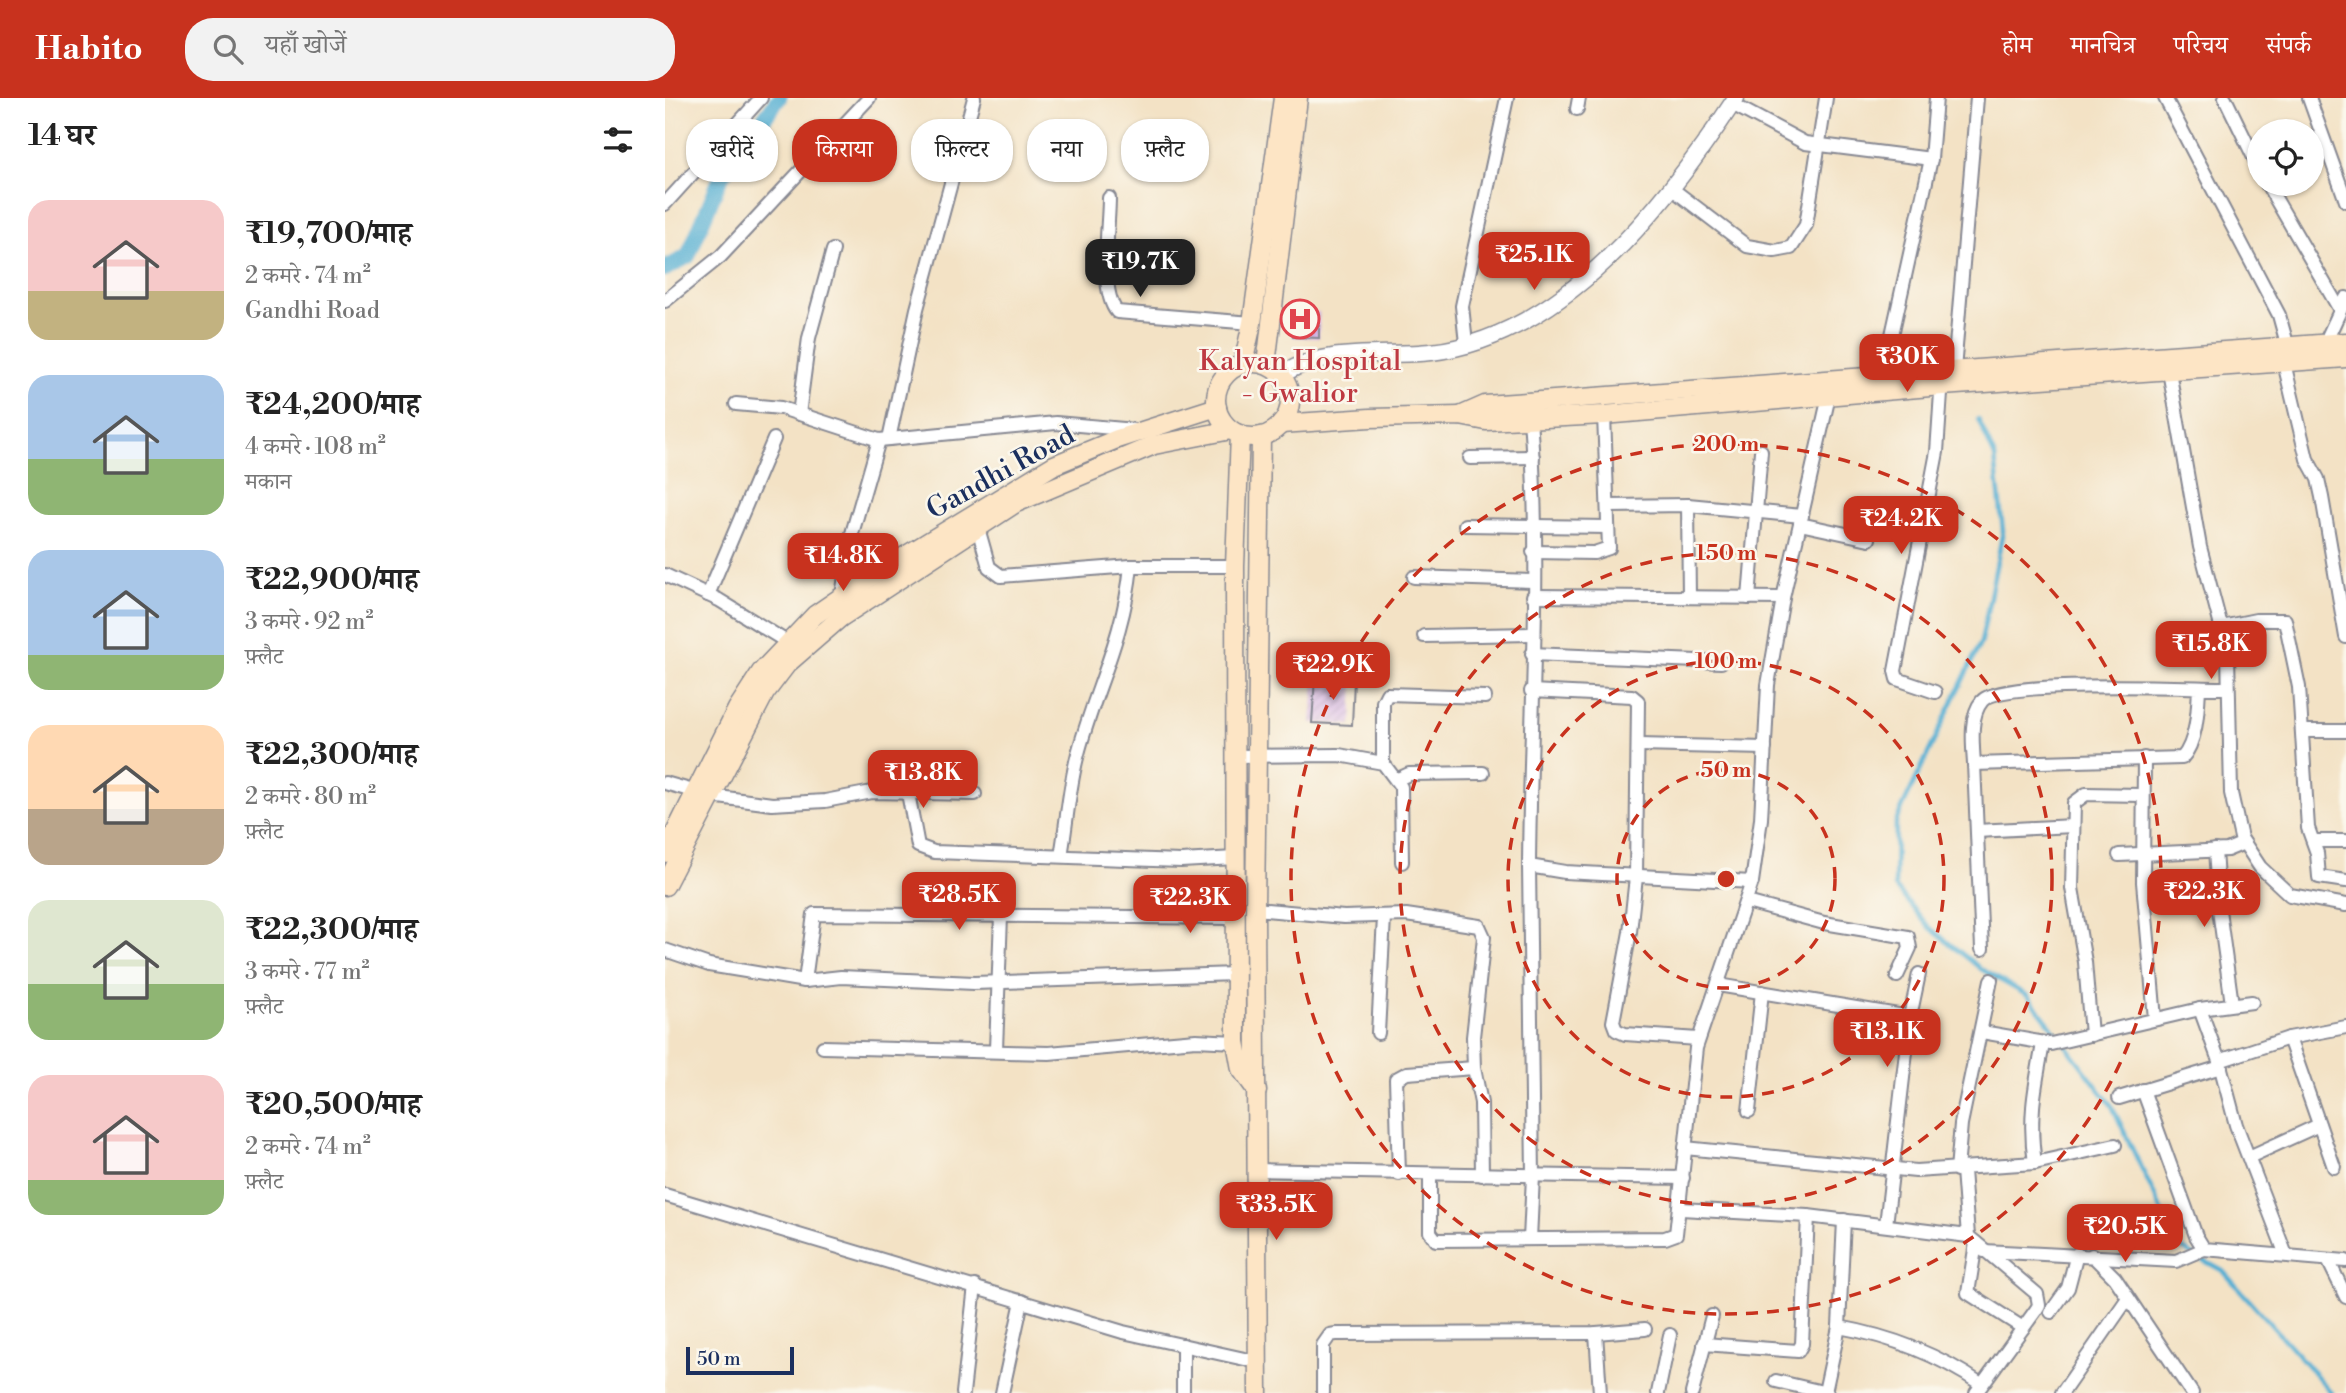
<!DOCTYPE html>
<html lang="hi">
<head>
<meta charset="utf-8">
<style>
	:root { --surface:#fff; --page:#f2f2f2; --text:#222; --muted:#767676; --accent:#c8321e }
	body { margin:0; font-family:"Libre Bodoni","Noto Serif Devanagari",serif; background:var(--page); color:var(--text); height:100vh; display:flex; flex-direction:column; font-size:26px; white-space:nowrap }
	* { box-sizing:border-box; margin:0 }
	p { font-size:23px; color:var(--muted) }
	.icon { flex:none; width:38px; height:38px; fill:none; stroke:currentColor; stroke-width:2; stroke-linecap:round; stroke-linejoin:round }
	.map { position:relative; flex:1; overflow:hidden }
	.side { display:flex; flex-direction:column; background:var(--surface); width:665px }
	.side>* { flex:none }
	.hud { position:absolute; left:21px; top:21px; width:665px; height:63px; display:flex; gap:14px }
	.tools { position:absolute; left:1582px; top:21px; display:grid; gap:14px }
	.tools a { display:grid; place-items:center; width:77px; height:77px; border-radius:50%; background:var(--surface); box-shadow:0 2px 5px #0004; font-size:35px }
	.scale { position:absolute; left:21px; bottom:18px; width:108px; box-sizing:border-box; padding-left:7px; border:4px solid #1b2f5e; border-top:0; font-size:19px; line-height:24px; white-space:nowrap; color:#1b2f5e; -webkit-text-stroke:5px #fbf7ec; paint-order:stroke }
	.price { position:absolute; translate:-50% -60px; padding:0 16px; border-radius:14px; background:var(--accent); color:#fff; font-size:23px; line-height:46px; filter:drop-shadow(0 2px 4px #0008) }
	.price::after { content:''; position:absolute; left:50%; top:42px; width:21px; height:16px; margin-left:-10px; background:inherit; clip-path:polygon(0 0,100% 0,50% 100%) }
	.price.current { background:#222; color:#fff }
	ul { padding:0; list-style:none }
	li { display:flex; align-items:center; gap:21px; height:175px; padding:0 28px }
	li span { display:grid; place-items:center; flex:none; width:196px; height:140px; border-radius:21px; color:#555 }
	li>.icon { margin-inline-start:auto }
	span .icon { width:84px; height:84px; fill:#fffc; stroke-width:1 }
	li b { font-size:30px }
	h2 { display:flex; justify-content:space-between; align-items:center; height:84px; padding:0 28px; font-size:30px }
	.chip { padding:0 24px; border-radius:28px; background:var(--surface); box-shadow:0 2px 5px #0004; font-size:24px; line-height:63px }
	.chip.current { background:var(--accent); color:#fff }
	header { display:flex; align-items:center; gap:42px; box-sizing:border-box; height:98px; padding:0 35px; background:var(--accent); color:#fff }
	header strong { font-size:33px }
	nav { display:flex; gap:38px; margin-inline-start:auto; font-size:24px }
	.search { width:490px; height:63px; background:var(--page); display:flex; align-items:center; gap:18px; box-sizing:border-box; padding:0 24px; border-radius:28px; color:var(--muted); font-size:26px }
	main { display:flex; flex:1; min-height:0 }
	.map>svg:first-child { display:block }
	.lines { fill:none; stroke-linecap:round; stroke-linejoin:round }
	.stream { stroke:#55afd3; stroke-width:4.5 }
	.canal { stroke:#55afd3; stroke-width:16 }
	.building { fill:url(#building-hatch) }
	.minor-casing { stroke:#878892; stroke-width:16 }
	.tertiary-casing { stroke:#878892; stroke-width:19 }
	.secondary-casing { stroke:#878892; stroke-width:21 }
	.minor { stroke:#fff; stroke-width:12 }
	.tertiary { stroke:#fff; stroke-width:16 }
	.secondary { stroke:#fde5c5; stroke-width:18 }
	.ring { fill:none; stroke:#c8321e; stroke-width:3.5; stroke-dasharray:12 9 }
	.labels { text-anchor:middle; stroke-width:5; stroke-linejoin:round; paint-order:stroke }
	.health-label { font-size:28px; fill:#be3a42; stroke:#fbf7ec }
	.street-label { font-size:28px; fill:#1b2f5e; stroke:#fbf7ec }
	.centre { fill:#c8321e; stroke:#fbf7ec; stroke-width:3.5 }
	.ring-label { font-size:21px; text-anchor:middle; font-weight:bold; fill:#c8321e; stroke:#fbf7ec; stroke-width:5; stroke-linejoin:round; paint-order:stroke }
</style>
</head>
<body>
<header>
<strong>Habito</strong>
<div class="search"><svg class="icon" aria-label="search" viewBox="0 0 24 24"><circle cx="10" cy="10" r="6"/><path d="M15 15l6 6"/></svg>यहाँ खोजें</div>
<nav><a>होम</a><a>मानचित्र</a><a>परिचय</a><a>संपर्क</a></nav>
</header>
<main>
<section class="side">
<h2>14 घर<svg class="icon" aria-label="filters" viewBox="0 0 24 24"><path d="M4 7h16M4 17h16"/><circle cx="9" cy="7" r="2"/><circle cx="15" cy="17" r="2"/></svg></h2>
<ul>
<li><span style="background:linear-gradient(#f6c9c9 65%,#c2b280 0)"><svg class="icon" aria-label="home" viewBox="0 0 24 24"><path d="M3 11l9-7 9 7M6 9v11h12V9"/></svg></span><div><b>₹19,700/माह</b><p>2 कमरे · 74 m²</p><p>Gandhi Road</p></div></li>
<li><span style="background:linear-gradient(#a9c7e8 60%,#8fb573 0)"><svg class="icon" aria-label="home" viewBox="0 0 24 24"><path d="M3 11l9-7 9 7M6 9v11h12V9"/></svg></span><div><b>₹24,200/माह</b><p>4 कमरे · 108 m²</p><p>मकान</p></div></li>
<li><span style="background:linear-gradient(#a9c7e8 75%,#8fb573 0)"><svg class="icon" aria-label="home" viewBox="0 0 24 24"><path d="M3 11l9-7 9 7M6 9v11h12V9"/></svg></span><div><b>₹22,900/माह</b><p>3 कमरे · 92 m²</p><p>फ़्लैट</p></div></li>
<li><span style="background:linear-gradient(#ffd9b3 60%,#b9a48a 0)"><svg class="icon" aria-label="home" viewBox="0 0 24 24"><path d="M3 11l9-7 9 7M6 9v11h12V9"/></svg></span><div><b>₹22,300/माह</b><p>2 कमरे · 80 m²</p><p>फ़्लैट</p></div></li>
<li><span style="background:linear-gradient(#dfe7d0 60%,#8fb573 0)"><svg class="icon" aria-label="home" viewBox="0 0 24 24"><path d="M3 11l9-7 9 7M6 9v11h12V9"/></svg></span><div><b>₹22,300/माह</b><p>3 कमरे · 77 m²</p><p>फ़्लैट</p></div></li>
<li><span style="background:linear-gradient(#f6c9c9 75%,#8fb573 0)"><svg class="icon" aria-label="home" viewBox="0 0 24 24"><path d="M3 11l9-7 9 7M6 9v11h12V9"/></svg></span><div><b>₹20,500/माह</b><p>2 कमरे · 74 m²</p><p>फ़्लैट</p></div></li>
</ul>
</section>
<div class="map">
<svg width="1681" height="1295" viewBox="0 0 1681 1295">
	<defs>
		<pattern id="building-hatch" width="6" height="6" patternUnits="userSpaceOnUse" patternTransform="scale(1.75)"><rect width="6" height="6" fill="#d2ace6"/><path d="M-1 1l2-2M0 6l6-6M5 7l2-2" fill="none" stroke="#aa8cbe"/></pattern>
	</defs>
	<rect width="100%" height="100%" fill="#fbf7ec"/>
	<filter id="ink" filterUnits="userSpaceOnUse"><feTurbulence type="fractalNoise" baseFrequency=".0143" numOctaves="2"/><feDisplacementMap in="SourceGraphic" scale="14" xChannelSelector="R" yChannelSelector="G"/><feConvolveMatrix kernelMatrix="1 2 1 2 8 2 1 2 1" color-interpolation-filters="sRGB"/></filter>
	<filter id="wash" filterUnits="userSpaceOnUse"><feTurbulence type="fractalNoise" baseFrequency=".00686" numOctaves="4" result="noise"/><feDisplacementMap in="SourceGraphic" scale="28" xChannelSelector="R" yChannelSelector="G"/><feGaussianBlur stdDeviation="1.57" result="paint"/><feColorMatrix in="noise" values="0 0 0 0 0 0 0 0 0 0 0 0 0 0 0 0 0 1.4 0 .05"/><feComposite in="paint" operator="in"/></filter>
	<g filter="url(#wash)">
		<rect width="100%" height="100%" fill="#f3e2c5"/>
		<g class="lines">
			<!-- stream -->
			<polyline class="stream" points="1313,321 1330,359 1338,433 1316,544 1231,723 1230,789 1264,829 1316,871 1363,898 1447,1008 1514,1149 1558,1173 1667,1295"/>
			<!-- canal -->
			<polyline class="canal" points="0,171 23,158 56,79 114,0"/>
		</g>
		<g id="blocks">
			<!-- building -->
			<g class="building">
				<polygon points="628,214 654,214 654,240 628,239"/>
				<polygon points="650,580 689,582 687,627 647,625"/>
			</g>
		</g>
	</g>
	<g filter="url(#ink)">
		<use href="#blocks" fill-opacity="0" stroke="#878892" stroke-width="2"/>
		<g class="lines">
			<defs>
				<g id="minor">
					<polyline points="1500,0 1614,217 1624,253"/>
					<polyline points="1560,0 1594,70"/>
					<polyline points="1644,0 1681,103"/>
					<polyline points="1067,6 1140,45 1266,61"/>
					<polyline points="912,11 914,0"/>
					<polyline points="1602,86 1675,212"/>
					<polyline points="1006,90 1082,148 1110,153 1126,150 1141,127 1161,0"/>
					<path d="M 444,100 C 444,129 434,192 452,214 L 587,225"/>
					<polyline points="0,106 96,0"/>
					<polyline points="0,203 56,158 204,0"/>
					<polyline points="801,245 797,208 842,0"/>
					<polyline points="1660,245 1681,200"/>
					<polyline points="1619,265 1642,361 1653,381 1657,399 1681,539"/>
					<polyline points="1289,272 1312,0"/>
					<polyline points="1504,273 1535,449 1563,555 1566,695 1576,740 1595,769 1625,797 1681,807"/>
					<polyline points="1217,282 1266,61 1271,0"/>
					<polyline points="71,306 116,310 214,342 391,325 470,332"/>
					<polyline points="134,316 144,240 168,152"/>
					<path d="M 865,321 C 877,469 865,620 864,768 L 900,774 L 1087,784"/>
					<polyline points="224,341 252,211 309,0"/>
					<polyline points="805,360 868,359"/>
					<polyline points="1023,407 1024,499"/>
					<polyline points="944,408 1023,407 1137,418"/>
					<polyline points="1135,426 1204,441"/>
					<polyline points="800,427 943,429"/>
					<polyline points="313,430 324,469 336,478 466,468 570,468"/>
					<polyline points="868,454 929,455 944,450 939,317"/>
					<polyline points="0,477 54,502 122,544"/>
					<polyline points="749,479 868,483"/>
					<polyline points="43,497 109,341"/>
					<polyline points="177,498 186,439 214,342"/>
					<polyline points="868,498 1118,500"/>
					<polyline points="1084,500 1096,353"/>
					<polyline points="1557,529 1591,522 1620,522 1634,589 1643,730 1652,755 1654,779 1681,783"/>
					<polyline points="759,538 868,536"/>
					<polyline points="867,556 1056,564"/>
					<path d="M 1534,590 C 1533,610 1532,644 1517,660 L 1309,666 C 1308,648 1304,618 1317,603 C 1335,581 1525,590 1563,590"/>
					<polyline points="866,593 967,598 973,603 971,779 965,834 948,924 951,932 960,936 1033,941"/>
					<polyline points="1270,594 1232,581 1230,573 1272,354 1277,280"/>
					<polyline points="1638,633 1681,633"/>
					<polyline points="974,647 1100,650"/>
					<polyline points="570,658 674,657 718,665 736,689 737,764"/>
					<polyline points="1479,660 1478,784 1490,921"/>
					<polyline points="718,665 718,604 722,596 820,599"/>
					<polyline points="1309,666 1317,851"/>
					<polyline points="733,681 744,676 818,675"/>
					<polyline points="0,685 46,698 107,706 160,703 207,694 310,696"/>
					<polyline points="243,695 253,748 269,754 516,763 570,760"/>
					<polyline points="1312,733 1408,728"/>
					<polyline points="1649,743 1681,743"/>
					<polyline points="1550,752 1554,812 1567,906"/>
					<polyline points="1454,757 1562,752 1579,745"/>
					<path d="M 396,758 C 402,724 404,686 414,652 C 432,587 459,538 466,468"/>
					<polyline points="864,768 868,1078 865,1141"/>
					<polyline points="1082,804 1159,825 1243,839 1245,850 1232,878"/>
					<polyline points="590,811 679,819 741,817 814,828 819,839 808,939 809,970 816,1005 817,1077"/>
					<polyline points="0,852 44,867 140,883 176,879 309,885 570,876"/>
					<polyline points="140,883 149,816 570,820"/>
					<polyline points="1053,887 1245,919"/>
					<polyline points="1535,911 1554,963"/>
					<polyline points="1317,934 1386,946 1535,911 1587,904"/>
					<polyline points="713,935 719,819"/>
					<polyline points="1426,937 1420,864 1407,790 1409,705 1421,696 1476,697"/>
					<polyline points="1624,940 1669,1069"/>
					<polyline points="158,949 384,955 531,942 571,944"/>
					<polyline points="331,951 336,818"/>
					<polyline points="1478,992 1531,1138 1539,1151 1681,1163"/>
					<polyline points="1454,1000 1556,969"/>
					<polyline points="1084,1013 1097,894"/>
					<polyline points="1020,1050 1251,1073 1370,1065 1450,1047"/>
					<polyline points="1584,1059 1654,1027"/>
					<path d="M 1370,1065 C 1363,1021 1370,989 1378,946"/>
					<polyline points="590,1072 1018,1080"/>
					<polyline points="1292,1072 1296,1026 1326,882"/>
					<polyline points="1298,1072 1303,1138 1372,1196 1374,1207 1371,1212 1311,1295"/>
					<polyline points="734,1076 731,981 742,975 809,970"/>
					<polyline points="765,1076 765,1134 771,1142 1000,1140 1011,1136 1031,950 1087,784 1096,721 1103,587 1118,500 1164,298"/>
					<polyline points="0,1097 458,1234 593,1264"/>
					<polyline points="1016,1111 1143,1118 1303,1138"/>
					<polyline points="1221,1127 1245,919 1254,876"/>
					<polyline points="1311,1145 1303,1195 1358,1230"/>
					<polyline points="1319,1153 1511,1163 1539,1151"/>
					<polyline points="1427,1157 1450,1180 1527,1295"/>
					<polyline points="1621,1157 1571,1027 1554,963 1624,940 1681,929"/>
					<polyline points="1663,1162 1681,1199"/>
					<polyline points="1386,1214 1403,1190 1412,1156"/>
					<path d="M 1174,1229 C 1224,1238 1274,1257 1316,1286"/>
					<polyline points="931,1235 935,1295"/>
					<polyline points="1039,1246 1133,1253 1137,1246 1143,1118"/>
					<polyline points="1111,1283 1162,1295"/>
					<polyline points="1160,1294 1174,1229 1179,1122"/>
					<polyline points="298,1295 310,1188"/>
					<polyline points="337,1295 357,1203"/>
					<polyline points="518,1295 518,1247"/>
					<polyline points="658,1295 658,1247 665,1237 671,1236 931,1235 980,1231"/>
					<polyline points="993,1295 1005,1237"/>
					<polyline points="1027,1295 1047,1218"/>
					<polyline points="1397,1295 1463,1200"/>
				</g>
				<path id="tertiary" d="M 616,278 C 653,249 721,259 766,254 C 899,239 1003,104 1071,0"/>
				<g id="secondary">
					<circle cx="588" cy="302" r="37"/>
					<polyline points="578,266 587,225 618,0"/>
					<polyline points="601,267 633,0"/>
					<polyline points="795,318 820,307 1681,244"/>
					<polyline points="616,326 705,320 795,318 821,323 939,317 1277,288 1681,260"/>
					<polyline points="575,336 570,468 571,944 576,971 592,993"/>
					<polyline points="0,755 72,611 96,574 150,517 204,480 389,367 452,341 552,309"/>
					<polyline points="0,788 100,595 122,566 175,520 351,405 489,347 566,332"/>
					<polyline points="593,1295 590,811 596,338"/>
				</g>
			</defs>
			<!-- minor casing -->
			<use href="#minor" class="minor-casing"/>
			<!-- tertiary casing -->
			<use href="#tertiary" class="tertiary-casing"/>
			<!-- secondary casing -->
			<use href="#secondary" class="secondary-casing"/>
			<!-- minor -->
			<use href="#minor" class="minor"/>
			<!-- tertiary -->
			<use href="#tertiary" class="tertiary"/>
			<!-- secondary -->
			<use href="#secondary" class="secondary"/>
		</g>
	</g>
	<!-- distance rings -->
	<g class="ring">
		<circle cx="1061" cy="781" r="109"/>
		<circle cx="1061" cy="781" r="218"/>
		<circle cx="1061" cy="781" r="326"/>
		<circle cx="1061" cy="781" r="435"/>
	</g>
	<!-- icons -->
	<defs>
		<symbol id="hospital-ring" viewBox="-11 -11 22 22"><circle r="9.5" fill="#fbf7ec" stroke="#e0444e" stroke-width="1.5"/><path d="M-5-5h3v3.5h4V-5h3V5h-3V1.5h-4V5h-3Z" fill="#e0444e"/></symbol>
	</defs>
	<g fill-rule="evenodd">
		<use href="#hospital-ring" x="613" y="199" width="44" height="44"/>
	</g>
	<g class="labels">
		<!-- health labels -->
		<g class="health-label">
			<text x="635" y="272">Kalyan Hospital<tspan x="635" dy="32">- Gwalior</tspan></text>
		</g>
		<!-- street labels -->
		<g class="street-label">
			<text transform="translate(335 373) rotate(-29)" y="10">Gandhi Road</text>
		</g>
	</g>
	<circle cx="1061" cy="781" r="10" class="centre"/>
	<g class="ring-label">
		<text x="1061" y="353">200 m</text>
		<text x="1061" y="462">150 m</text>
		<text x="1061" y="570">100 m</text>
		<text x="1061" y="679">50 m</text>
	</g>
</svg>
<div class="tools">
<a><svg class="icon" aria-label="locate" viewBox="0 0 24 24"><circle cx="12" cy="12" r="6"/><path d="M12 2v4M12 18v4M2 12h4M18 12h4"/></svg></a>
</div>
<div class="scale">50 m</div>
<b class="price" style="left:869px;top:194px">₹25.1K</b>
<b class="price current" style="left:475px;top:201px">₹19.7K</b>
<b class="price" style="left:1242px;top:296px">₹30K</b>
<b class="price" style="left:1236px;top:458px">₹24.2K</b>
<b class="price" style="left:178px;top:495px">₹14.8K</b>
<b class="price" style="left:1546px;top:583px">₹15.8K</b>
<b class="price" style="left:668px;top:604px">₹22.9K</b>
<b class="price" style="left:258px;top:712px">₹13.8K</b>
<b class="price" style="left:1539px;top:831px">₹22.3K</b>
<b class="price" style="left:294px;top:834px">₹28.5K</b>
<b class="price" style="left:525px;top:837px">₹22.3K</b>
<b class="price" style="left:1222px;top:971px">₹13.1K</b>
<b class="price" style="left:611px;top:1144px">₹33.5K</b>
<b class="price" style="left:1460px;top:1166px">₹20.5K</b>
<div class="hud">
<a class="chip">खरीदें</a>
<a class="chip current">किराया</a>
<a class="chip">फ़िल्टर</a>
<a class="chip">नया</a>
<a class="chip">फ़्लैट</a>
</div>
</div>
</main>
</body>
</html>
